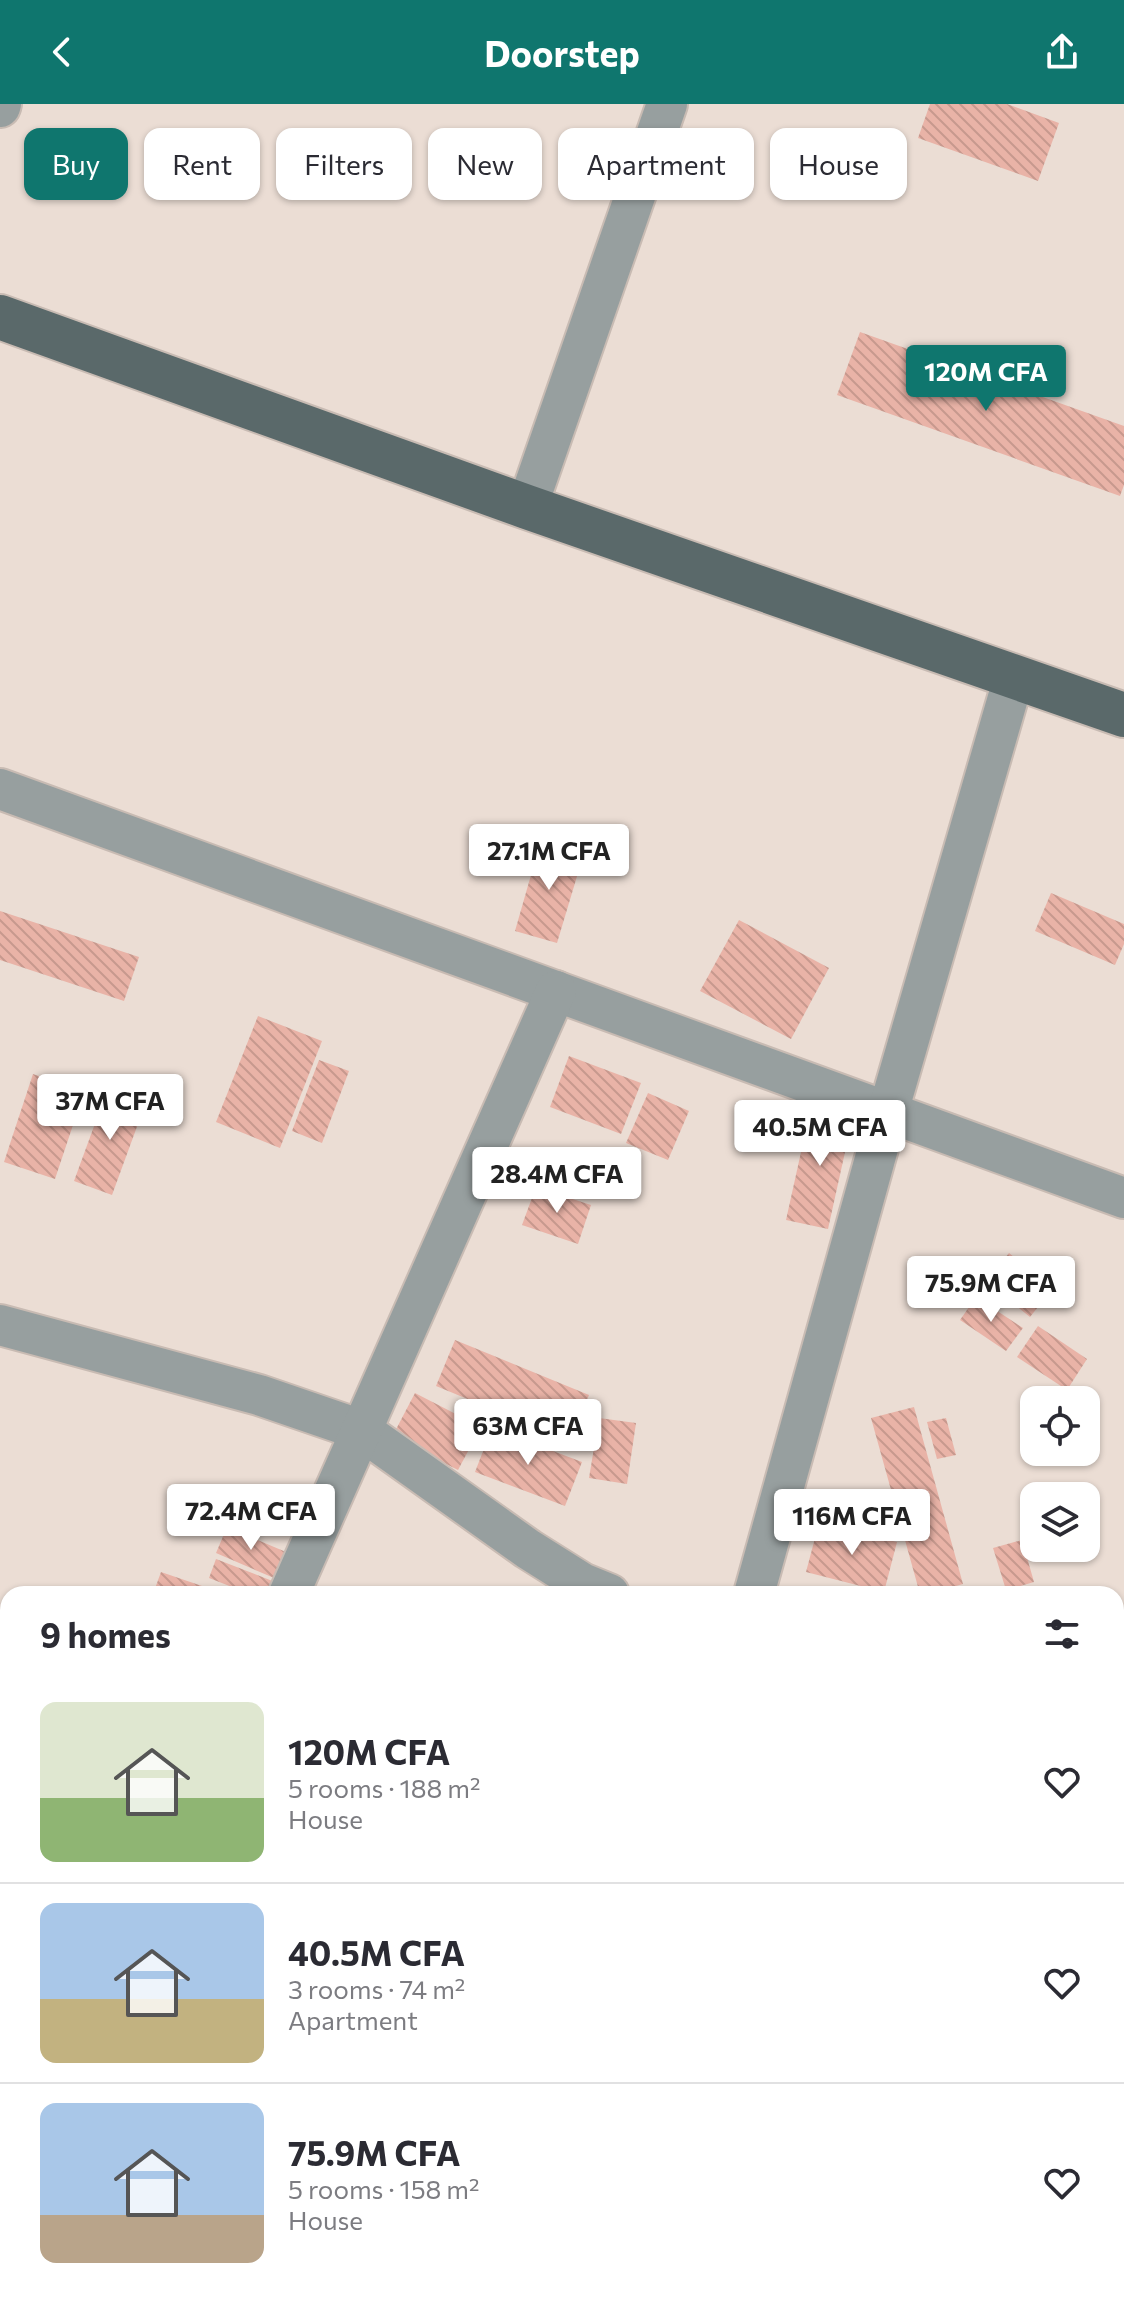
<!DOCTYPE html>
<html lang="en">
<head>
<meta charset="utf-8">
<style>
	:root { --surface:#fff; --page:#f2f2f3; --text:#2b2b33; --muted:#7c7c81; --line:#e1e1e2; --accent:#0f766e }
	body { margin:0; font-family:Commissioner,sans-serif; background:var(--page); color:var(--text); height:100vh; display:flex; flex-direction:column; font-size:30px; white-space:nowrap }
	* { box-sizing:border-box; margin:0 }
	p { font-size:26px; color:var(--muted) }
	.icon { flex:none; width:44px; height:44px; fill:none; stroke:currentColor; stroke-width:2; stroke-linecap:round; stroke-linejoin:round }
	.map { position:relative; flex:1; overflow:hidden }
	.panel { position:absolute; left:0px; top:1482px; width:1124px; height:714px; display:flex; flex-direction:column; background:var(--surface); border-radius:24px 24px 0 0; box-shadow:0 2px 6px #0004 }
	.panel>* { flex:none }
	.hud { position:absolute; left:24px; top:24px; width:1076px; height:72px; display:flex; gap:16px }
	.buttons { position:absolute; left:1020px; top:1282px; display:grid; gap:16px }
	.buttons a { display:grid; place-items:center; width:80px; height:80px; border-radius:16px; background:var(--surface); box-shadow:0 2px 6px #0004; font-size:40px }
	.price { position:absolute; translate:-50% -68px; padding:0 18px; border-radius:8px; background:#fff; color:#222; font-size:26px; line-height:52px; filter:drop-shadow(0 2px 4px #0008) }
	.price::after { content:''; position:absolute; left:50%; top:48px; width:24px; height:18px; margin-left:-12px; background:inherit; clip-path:polygon(0 0,100% 0,50% 100%) }
	.price.on { background:var(--accent); color:#fff }
	ul { padding:0; list-style:none }
	li { display:flex; align-items:center; gap:24px; height:200px; padding:0 40px }
	li+li { border-top:2px solid var(--line) }
	li span { display:grid; place-items:center; flex:none; width:224px; height:160px; border-radius:16px; color:#555 }
	li>.icon { margin-inline-start:auto }
	span .icon { width:96px; height:96px; fill:#fffc; stroke-width:1 }
	li b { font-size:34px }
	h2 { display:flex; justify-content:space-between; align-items:center; height:96px; padding:0 40px; font-size:34px }
	.tag { padding:0 28px; border-radius:16px; background:var(--surface); box-shadow:0 2px 6px #0004; font-size:28px; line-height:72px }
	.tag.on { background:var(--accent); color:#fff }
	header { display:flex; justify-content:space-between; align-items:center; height:104px; padding:0 40px; background:var(--accent); color:#fff; font-size:36px; font-weight:700 }
	.map>svg:first-child { display:block }
	.building { fill:url(#building-back-hatch) }
	.lines { fill:none; stroke-linecap:round; stroke-linejoin:round }
	.minor-casing { stroke:#c8bbb3; stroke-width:44 }
	.major-casing { stroke:#c8bbb3; stroke-width:48 }
	.minor { stroke:#979f9f; stroke-width:40 }
	.major { stroke:#5a696a; stroke-width:44 }
</style>
</head>
<body>
<header><svg class="icon" aria-label="back" viewBox="0 0 24 24"><path d="M15 5l-7 7 7 7"/></svg>Doorstep<svg class="icon" aria-label="share" viewBox="0 0 24 24"><path d="M12 15V3M7 8l5-5 5 5M5 13v7h14v-7"/></svg></header>
<div class="map">
<svg width="1124" height="2195" viewBox="0 0 1124 2195">
	<defs>
		<pattern id="building-back-hatch" width="6" height="6" patternUnits="userSpaceOnUse" patternTransform="scale(2)"><rect width="6" height="6" fill="#e9b3a7"/><path d="M-1 5l2 2M0 0l6 6M5-1l2 2" fill="none" stroke="#c7998e"/></pattern>
	</defs>
	<rect width="100%" height="100%" fill="#ebddd4"/>
	<!-- building -->
	<g class="building">
		<polygon points="930,0 1007,0 1059,19 1038,77 918,34"/>
		<polygon points="860,228 1124,322 1124,381 1120,392 837,291"/>
		<polygon points="541,736 584,749 557,839 515,827"/>
		<polygon points="1051,789 1124,820 1124,840 1115,861 1035,827"/>
		<polygon points="0,807 139,853 124,897 0,856"/>
		<polygon points="739,816 829,864 791,935 700,887"/>
		<polygon points="258,912 322,937 280,1044 216,1018"/>
		<polygon points="569,952 641,979 621,1030 550,1003"/>
		<polygon points="319,956 349,967 322,1039 292,1027"/>
		<polygon points="33,970 84,988 55,1075 4,1058"/>
		<polygon points="108,984 146,998 112,1091 74,1077"/>
		<polygon points="648,989 689,1007 668,1056 626,1039"/>
		<polygon points="811,1003 853,1012 828,1125 786,1116"/>
		<polygon points="536,1083 591,1101 578,1140 522,1121"/>
		<polygon points="1009,1149 1053,1184 1030,1213 986,1178"/>
		<polygon points="976,1193 1023,1224 1006,1247 960,1216"/>
		<polygon points="1038,1222 1087,1255 1067,1286 1017,1253"/>
		<polygon points="455,1236 589,1291 569,1337 436,1282"/>
		<polygon points="415,1289 481,1323 458,1366 392,1333"/>
		<polygon points="914,1303 963,1480 927,1490 920,1490 871,1314"/>
		<polygon points="599,1314 636,1319 627,1380 589,1374"/>
		<polygon points="946,1314 956,1351 937,1355 927,1318"/>
		<polygon points="492,1324 582,1358 565,1402 475,1368"/>
		<polygon points="819,1419 897,1438 884,1488 806,1468"/>
		<polygon points="227,1423 286,1448 274,1474 216,1449"/>
		<polygon points="1022,1436 1034,1478 1006,1486 993,1444"/>
		<polygon points="216,1455 275,1478 271,1490 250,1490 209,1474"/>
		<polygon points="161,1468 202,1482 199,1490 153,1490"/>
		<polygon points="206,2188 259,2188 257,2195 204,2195"/>
	</g>
	<g class="lines">
		<defs>
			<g id="minor">
				<polyline points="0,3 1,0"/>
				<polyline points="527,403 667,0"/>
				<polyline points="0,685 1124,1094"/>
				<polyline points="0,1221 259,1291 361,1326 528,1445 582,1479 609,1490"/>
				<polyline points="289,1490 556,887"/>
				<polyline points="754,1490 888,1008 1014,573"/>
				<polyline points="1116,1571 1124,1571"/>
				<polyline points="0,1592 8,1594"/>
				<polyline points="1116,1814 1124,1815"/>
				<polyline points="814,2188 847,2195"/>
				<polyline points="291,2195 292,2188"/>
			</g>
			<polyline id="major" points="0,213 527,403 1124,611"/>
		</defs>
		<!-- minor casing -->
		<use href="#minor" class="minor-casing"/>
		<!-- major casing -->
		<use href="#major" class="major-casing"/>
		<!-- minor -->
		<use href="#minor" class="minor"/>
		<!-- major -->
		<use href="#major" class="major"/>
	</g>
</svg>
<div class="buttons">
<a><svg class="icon" aria-label="locate" viewBox="0 0 24 24"><circle cx="12" cy="12" r="6"/><path d="M12 2v4M12 18v4M2 12h4M18 12h4"/></svg></a>
<a><svg class="icon" aria-label="layers" viewBox="0 0 24 24"><path d="M12 4l9 5-9 5-9-5zM3 14l9 5 9-5"/></svg></a>
</div>
<b class="price on" style="left:986px;top:309px">120M CFA</b>
<b class="price" style="left:549px;top:788px">27.1M CFA</b>
<b class="price" style="left:110px;top:1038px">37M CFA</b>
<b class="price" style="left:820px;top:1064px">40.5M CFA</b>
<b class="price" style="left:557px;top:1111px">28.4M CFA</b>
<b class="price" style="left:991px;top:1220px">75.9M CFA</b>
<b class="price" style="left:528px;top:1363px">63M CFA</b>
<b class="price" style="left:251px;top:1448px">72.4M CFA</b>
<b class="price" style="left:852px;top:1453px">116M CFA</b>
<div class="hud">
<a class="tag on">Buy</a>
<a class="tag">Rent</a>
<a class="tag">Filters</a>
<a class="tag">New</a>
<a class="tag">Apartment</a>
<a class="tag">House</a>
</div>
<section class="panel">
<h2>9 homes<svg class="icon" aria-label="filters" viewBox="0 0 24 24"><path d="M4 7h16M4 17h16"/><circle cx="9" cy="7" r="2"/><circle cx="15" cy="17" r="2"/></svg></h2>
<ul>
<li><span style="background:linear-gradient(#dfe7d0 60%,#8fb573 0)"><svg class="icon" aria-label="home" viewBox="0 0 24 24"><path d="M3 11l9-7 9 7M6 9v11h12V9"/></svg></span><div><b>120M CFA</b><p>5 rooms · 188 m²</p><p>House</p></div><svg class="icon" aria-label="heart" viewBox="0 0 24 24"><path d="M12 20l-8-8c-3-5 5-10 8-4 3-6 11-1 8 4z"/></svg></li>
<li><span style="background:linear-gradient(#a9c7e8 60%,#c2b280 0)"><svg class="icon" aria-label="home" viewBox="0 0 24 24"><path d="M3 11l9-7 9 7M6 9v11h12V9"/></svg></span><div><b>40.5M CFA</b><p>3 rooms · 74 m²</p><p>Apartment</p></div><svg class="icon" aria-label="heart" viewBox="0 0 24 24"><path d="M12 20l-8-8c-3-5 5-10 8-4 3-6 11-1 8 4z"/></svg></li>
<li><span style="background:linear-gradient(#a9c7e8 70%,#b9a48a 0)"><svg class="icon" aria-label="home" viewBox="0 0 24 24"><path d="M3 11l9-7 9 7M6 9v11h12V9"/></svg></span><div><b>75.9M CFA</b><p>5 rooms · 158 m²</p><p>House</p></div><svg class="icon" aria-label="heart" viewBox="0 0 24 24"><path d="M12 20l-8-8c-3-5 5-10 8-4 3-6 11-1 8 4z"/></svg></li>
</ul>
</section>
</div>
</body>
</html>
